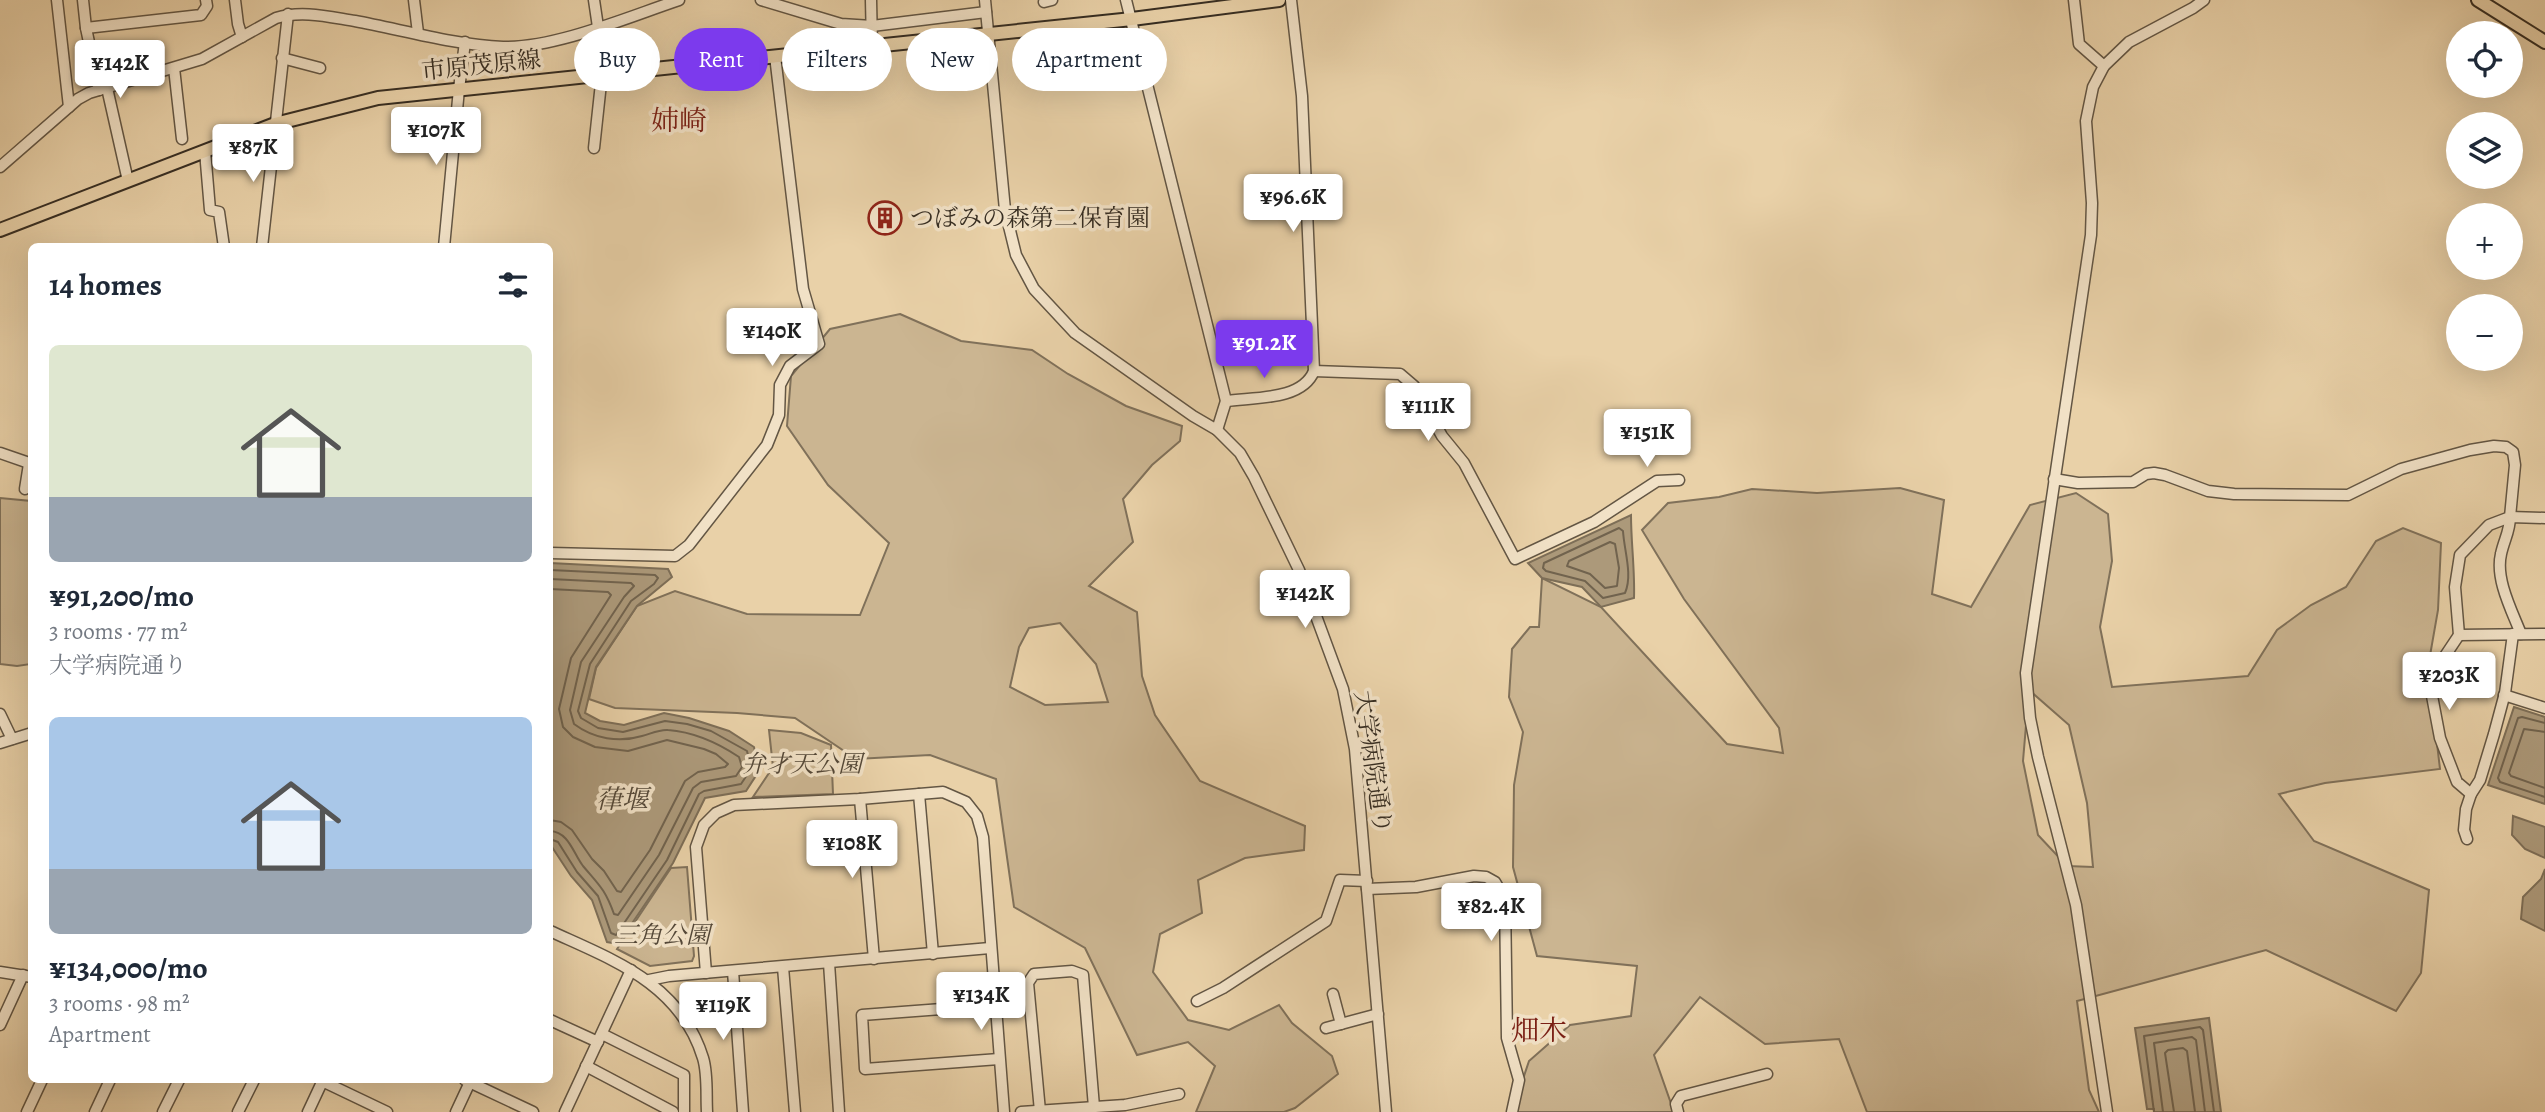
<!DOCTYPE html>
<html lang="en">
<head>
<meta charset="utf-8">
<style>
	:root { --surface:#fff; --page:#f2f2f3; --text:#1f2937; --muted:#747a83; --accent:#7c3aed }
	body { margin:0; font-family:Alegreya,"Noto Serif JP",serif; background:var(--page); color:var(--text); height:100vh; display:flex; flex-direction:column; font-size:26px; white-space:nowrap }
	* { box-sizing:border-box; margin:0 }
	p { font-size:23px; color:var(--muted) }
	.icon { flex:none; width:38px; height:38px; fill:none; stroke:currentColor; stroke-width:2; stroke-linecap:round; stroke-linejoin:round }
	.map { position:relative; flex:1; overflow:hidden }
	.drawer { position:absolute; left:28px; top:243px; width:525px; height:840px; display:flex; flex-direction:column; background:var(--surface); border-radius:10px; box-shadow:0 7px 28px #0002 }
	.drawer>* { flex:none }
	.hud { position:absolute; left:574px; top:28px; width:665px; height:63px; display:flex; gap:14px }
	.controls { position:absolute; left:2446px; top:21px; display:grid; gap:14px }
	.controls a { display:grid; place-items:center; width:77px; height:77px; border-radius:50%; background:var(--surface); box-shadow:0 7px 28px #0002; font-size:35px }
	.price { position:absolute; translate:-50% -60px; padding:0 16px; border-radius:7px; background:#fff; color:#222; font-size:23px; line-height:46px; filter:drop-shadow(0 2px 4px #0008) }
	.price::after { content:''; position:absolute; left:50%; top:42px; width:21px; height:16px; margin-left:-10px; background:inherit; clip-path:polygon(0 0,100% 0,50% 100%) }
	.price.current { background:var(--accent); color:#fff }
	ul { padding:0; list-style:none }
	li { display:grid; align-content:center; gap:14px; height:371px; padding:0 21px }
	li span { display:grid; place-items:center; height:217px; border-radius:10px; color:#555 }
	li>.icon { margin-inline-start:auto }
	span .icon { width:126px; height:126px; fill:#fffc; stroke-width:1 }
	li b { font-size:30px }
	h2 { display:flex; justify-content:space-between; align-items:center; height:84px; padding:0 21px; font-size:30px }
	.tag { padding:0 24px; border-radius:32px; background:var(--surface); box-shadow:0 7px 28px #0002; font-size:24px; line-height:63px }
	.tag.current { background:var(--accent); color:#fff }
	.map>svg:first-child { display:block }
	.green { fill:#cbb591; stroke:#80715a; stroke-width:2; fill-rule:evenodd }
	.water { fill:#ac997a; stroke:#7d6e57; stroke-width:2 }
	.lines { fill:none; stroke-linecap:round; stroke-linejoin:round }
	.shore { stroke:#71634e; stroke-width:2 }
	.minor-casing { stroke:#635644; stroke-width:13 }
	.major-casing { stroke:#362d22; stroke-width:16 }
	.minor { stroke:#f1e1c6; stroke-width:10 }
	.major { stroke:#e9d1a8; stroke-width:12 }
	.labels { text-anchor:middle; stroke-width:7; stroke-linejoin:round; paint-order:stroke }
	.street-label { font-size:24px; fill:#362d22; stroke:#f1e1c6 }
	.poi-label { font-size:24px; fill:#362d22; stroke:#f1e1c6; text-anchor:start }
	.park-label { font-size:24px; font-style:italic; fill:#544838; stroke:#f1e1c6 }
	.water-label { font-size:26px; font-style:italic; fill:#544838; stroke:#f1e1c6 }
	.quarter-label { font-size:28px; fill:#7a1f14; stroke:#f1e1c6 }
</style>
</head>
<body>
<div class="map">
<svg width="2545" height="1112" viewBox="0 0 2545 1112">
	<rect width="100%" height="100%" fill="#e9d1a8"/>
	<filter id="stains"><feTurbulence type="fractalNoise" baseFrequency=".00286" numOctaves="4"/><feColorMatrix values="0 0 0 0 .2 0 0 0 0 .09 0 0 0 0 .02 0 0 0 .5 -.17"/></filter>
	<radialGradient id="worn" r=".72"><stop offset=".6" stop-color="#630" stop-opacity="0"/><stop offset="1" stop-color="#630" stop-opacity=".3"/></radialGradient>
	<!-- green -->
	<g class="green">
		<path d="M 900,314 L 961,341 L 1032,350 L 1068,374 L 1126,406 L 1182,426 L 1180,441 L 1152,465 L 1123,499 L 1133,542 L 1089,586 L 1137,612 L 1142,676 L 1155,715 L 1200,781 L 1305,826 L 1304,850 L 1245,858 L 1198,880 L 1202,913 L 1160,934 L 1153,972 L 1188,1020 L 1229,1030 L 1279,1005 L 1292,1023 L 1332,1056 L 1338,1074 L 1295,1108 L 1284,1112 L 1196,1112 L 1215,1066 L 1188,1042 L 1137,1055 L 1085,948 L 1014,907 L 996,779 L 930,755 L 856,759 L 795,718 L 737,713 L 615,708 L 589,699 L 596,668 L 637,606 L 675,591 L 747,614 L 860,615 L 889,543 L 828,485 L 787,426 L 791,376 L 830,329 ZM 1060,623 L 1096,664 L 1108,702 L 1045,705 L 1010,687 L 1019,647 L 1029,628 Z"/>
		<path d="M 1900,488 L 1944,500 L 1932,594 L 1971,607 L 2030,505 L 2076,493 L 2108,514 L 2112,561 L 2100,627 L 2112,687 L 2248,676 L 2277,630 L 2311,605 L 2346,587 L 2376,541 L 2403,528 L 2441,543 L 2438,610 L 2428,667 L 2440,769 L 2325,783 L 2279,794 L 2314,841 L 2429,890 L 2421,973 L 2396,1011 L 2266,950 L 2077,1001 L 2089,1090 L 2099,1112 L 1867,1112 L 1839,1039 L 1765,1044 L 1700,997 L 1654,1055 L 1674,1112 L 1512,1112 L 1529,1061 L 1570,1025 L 1631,1016 L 1637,966 L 1537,956 L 1513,867 L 1514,785 L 1523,732 L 1509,697 L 1512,649 L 1530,627 L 1539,627 L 1542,578 L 1601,607 L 1727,744 L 1783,753 L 1779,728 L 1684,599 L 1642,530 L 1668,503 L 1719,497 L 1752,489 L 1817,493 ZM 2029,690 L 2069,725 L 2087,803 L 2093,867 L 2067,866 L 2038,835 L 2023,761 Z"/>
		<polygon points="0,498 31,501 31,664 17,666 0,664"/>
		<polygon points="769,730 801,733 831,745 833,794 753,797 773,767"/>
		<polygon points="687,867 694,956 692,961 650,966 617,949 671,868"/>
	</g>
	<!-- water -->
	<g class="water">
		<path d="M 1631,515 C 1631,543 1635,570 1634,598 L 1601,607 L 1582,587 L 1542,578 L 1528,563 Z"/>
		<polygon points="550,563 668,569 672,577 637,606 596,667 585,713 600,721 624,725 664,713 689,718 729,731 754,747 759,771 746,791 705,798 673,863 618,944 607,942 592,900 571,876 550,844"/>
		<polygon points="2514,707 2545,717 2545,804 2488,785"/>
		<polygon points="2513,816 2545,827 2545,858 2525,849 2512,835"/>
		<polygon points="2545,869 2545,931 2521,919 2523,897 2541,879"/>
		<polygon points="2209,1018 2221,1112 2154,1112 2154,1109 2147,1109 2135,1028"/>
	</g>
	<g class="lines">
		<!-- shore -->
		<g class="shore">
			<path d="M 1619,528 L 1623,531 C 1624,550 1633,575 1625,593 L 1603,598 L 1585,581 L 1546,571 L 1543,568 L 1544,563 Z"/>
			<polygon points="1610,542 1615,544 1619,568 1617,586 1605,588 1590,574 1567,566 1569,561"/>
			<polyline points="550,570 655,575 658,578 654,584 631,601 590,664 578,711 581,718 598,728 623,732 665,721 687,724 711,731 747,751 751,769 741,784 704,791 699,794 667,860 616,935 611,933 598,896 577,872 558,842 550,839"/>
			<path d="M 550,579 L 631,583 L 634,586 L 624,597 L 581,662 L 570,710 L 574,724 C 594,739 619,743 642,736 C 650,734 660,729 668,730 C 695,732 718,743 739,757 L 742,767 L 736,776 L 701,782 L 693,788 L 659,855 L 618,915 L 614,914 C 605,889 599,885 583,866 C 573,853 569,832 550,831"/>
			<polyline points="550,589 608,592 611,595 571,658 559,709 563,727 573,737 595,747 628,751 667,740 704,749 716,754 728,764 725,767 698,772 685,781 650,850 621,892 617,891 604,871 592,859 572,830 561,822 550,820"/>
			<polyline points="2545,723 2522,717 2518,718 2498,778 2500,782 2545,797"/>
			<polyline points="2545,732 2524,729 2509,773 2511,776 2545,788"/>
			<polyline points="2154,1112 2144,1036 2200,1027 2203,1030 2214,1112"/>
			<polyline points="2163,1112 2154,1043 2192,1037 2196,1040 2205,1112"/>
			<polyline points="2174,1112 2165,1053 2168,1050 2183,1048 2187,1051 2195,1112"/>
		</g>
		<defs>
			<g id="minor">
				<polyline points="57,0 69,107"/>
				<polyline points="83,0 86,28 99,90"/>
				<polyline points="235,0 238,24 242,37"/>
				<polyline points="414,0 418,33"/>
				<polyline points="594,0 598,27"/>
				<polyline points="761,0 841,24 872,26 986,12"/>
				<polyline points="871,0 872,46"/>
				<polyline points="985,0 1005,210 1016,255 1034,289 1075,333 1193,416 1217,430 1240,453 1254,477 1299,570 1343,689 1355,749 1386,1112"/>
				<polyline points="1126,0 1226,401 1217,430"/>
				<polyline points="2074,0 2079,44 2104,66"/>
				<polyline points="1044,2 1052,0"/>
				<polyline points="86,28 201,15 207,6 206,0"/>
				<polyline points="282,58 320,68"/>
				<polyline points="174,68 182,139"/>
				<polyline points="107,88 128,181"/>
				<polyline points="594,148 602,74"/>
				<polyline points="205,151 210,210 219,212 224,247"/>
				<path d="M 0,167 L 78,99 L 89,93 L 202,59 L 276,18 C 302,10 329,17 355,21 C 403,30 455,45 503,47 C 556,48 628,17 679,0"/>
				<polyline points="262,247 288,14"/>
				<polyline points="444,247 459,89 465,42"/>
				<polyline points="1314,371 1400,374 1414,386 1442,436 1464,463 1515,559 1594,522 1657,481 1679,480"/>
				<path d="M 1226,401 C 1253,397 1302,401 1314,371 L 1302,96 L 1291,0"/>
				<polyline points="0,453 32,464"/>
				<polyline points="2054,479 2078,483 2133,482 2146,474 2154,473 2165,475 2208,491 2234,494 2348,495 2401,469 2470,450 2494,446 2506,447 2513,452 2515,465 2510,517 2489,525 2460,555 2455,587 2459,635 2429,680 2440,738 2457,782 2471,794"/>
				<polyline points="25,489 29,464"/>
				<polyline points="550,553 675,556 689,545 767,445 779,415 780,385 790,366 819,344 803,289 775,56"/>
				<path d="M 2521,634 C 2512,611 2495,579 2501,554 C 2504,540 2510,531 2510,517 L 2545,518"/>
				<polyline points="2459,635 2545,634"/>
				<polyline points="2504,695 2545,708"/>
				<polyline points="0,714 12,739"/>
				<polyline points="0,743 32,733"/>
				<polyline points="919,794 933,954"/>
				<polyline points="860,799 874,959"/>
				<polyline points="2467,839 2464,830 2466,809 2471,794 2480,780 2494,734 2505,693 2513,634"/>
				<polyline points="1367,889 1416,887 1474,876 1486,877 1495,882 1505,899 1507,1038 1519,1080 1512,1112"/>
				<path d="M 550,931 C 613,960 680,983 703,1058 C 708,1074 706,1095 707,1112"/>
				<polyline points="829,963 839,1112"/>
				<polyline points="783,967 795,1112"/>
				<polyline points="733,971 743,1112"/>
				<polyline points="0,972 32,977"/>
				<polyline points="706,973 696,847 704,825 716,813 734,805 860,799 943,792 966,802 977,816 983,837 1004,1112"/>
				<polyline points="649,980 669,976 990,948"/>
				<polyline points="1333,994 1341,1024"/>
				<polyline points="1197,1001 1223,988 1326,921 1340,880 1367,881"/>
				<polyline points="995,1005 862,1015 865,1069 999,1059"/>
				<polyline points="550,1020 598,1042"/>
				<polyline points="0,1025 23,975"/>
				<polyline points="1326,1028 1378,1014"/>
				<polyline points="602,1034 684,1075 684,1112"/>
				<polyline points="586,1066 673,1112"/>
				<polyline points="465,1080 533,1112"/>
				<polyline points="322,1081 387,1112"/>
				<polyline points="1040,1111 1028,983 1034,974 1072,971 1083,975 1094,1107"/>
				<polyline points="27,1112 42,1080"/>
				<polyline points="95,1112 110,1080"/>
				<polyline points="163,1112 179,1080"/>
				<polyline points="238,1112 254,1080"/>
				<polyline points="308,1112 323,1080"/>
				<polyline points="456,1112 470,1082"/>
				<polyline points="565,1112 631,970"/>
				<polyline points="1021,1112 1125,1105 1179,1094"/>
				<polyline points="1678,1112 1676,1104 1681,1096 1767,1074"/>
				<polyline points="2107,1112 2076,905 2038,757 2030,718 2026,673 2091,235 2092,203 2086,121 2093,87 2104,66 2129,42 2193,8 2204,0"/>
			</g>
			<g id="major">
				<polyline points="2478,0 2545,42"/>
				<polyline points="0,230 275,124 378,98 1132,19 1279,0"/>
			</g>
		</defs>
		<!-- minor casing -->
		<use href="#minor" class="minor-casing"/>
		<!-- major casing -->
		<use href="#major" class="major-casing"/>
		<!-- minor -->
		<use href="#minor" class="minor"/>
		<!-- major -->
		<use href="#major" class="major"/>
	</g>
	<!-- icons -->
	<defs>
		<symbol id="building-ring" viewBox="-11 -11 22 22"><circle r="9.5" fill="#f1e1c6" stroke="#8f2418" stroke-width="1.5"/><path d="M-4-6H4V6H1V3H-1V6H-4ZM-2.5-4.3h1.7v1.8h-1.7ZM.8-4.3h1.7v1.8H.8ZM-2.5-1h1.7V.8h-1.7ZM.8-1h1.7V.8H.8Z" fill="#8f2418"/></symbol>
	</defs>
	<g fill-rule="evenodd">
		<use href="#building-ring" x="866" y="199" width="38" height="38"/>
	</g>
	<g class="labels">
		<!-- street labels -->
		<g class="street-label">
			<text transform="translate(481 65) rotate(-6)" y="8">市原茂原線</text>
			<text transform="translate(1373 762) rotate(82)" y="8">大学病院通り</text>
		</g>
		<!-- poi labels -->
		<g class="poi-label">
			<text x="910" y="226">つぼみの森第二保育園</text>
		</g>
		<!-- park labels -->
		<g class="park-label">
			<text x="802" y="772">弁才天公園</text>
			<text x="662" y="943">三角公園</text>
		</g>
		<!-- water labels -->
		<g class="water-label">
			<text x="622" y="808">葎堰</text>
		</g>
		<!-- quarter labels -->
		<g class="quarter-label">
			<text x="679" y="130">姉崎</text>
			<text x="1539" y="1040">畑木</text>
		</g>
	</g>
	<rect width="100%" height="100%" filter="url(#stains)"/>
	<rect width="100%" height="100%" fill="url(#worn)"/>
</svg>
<div class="controls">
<a><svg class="icon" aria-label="locate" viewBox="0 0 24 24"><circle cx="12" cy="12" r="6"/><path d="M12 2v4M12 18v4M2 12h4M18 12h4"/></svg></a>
<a><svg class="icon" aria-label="layers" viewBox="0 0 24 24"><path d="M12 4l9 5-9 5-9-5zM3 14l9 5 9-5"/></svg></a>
<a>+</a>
<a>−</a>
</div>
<b class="price" style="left:120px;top:100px">¥142K</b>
<b class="price" style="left:436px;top:167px">¥107K</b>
<b class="price" style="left:253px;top:184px">¥87K</b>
<b class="price" style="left:1293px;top:234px">¥96.6K</b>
<b class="price" style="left:772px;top:368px">¥140K</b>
<b class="price current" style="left:1264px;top:380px">¥91.2K</b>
<b class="price" style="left:1428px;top:443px">¥111K</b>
<b class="price" style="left:1647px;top:469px">¥151K</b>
<b class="price" style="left:1305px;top:630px">¥142K</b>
<b class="price" style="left:2449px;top:712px">¥203K</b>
<b class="price" style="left:852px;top:880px">¥108K</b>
<b class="price" style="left:1491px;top:943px">¥82.4K</b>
<b class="price" style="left:981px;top:1032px">¥134K</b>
<b class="price" style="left:723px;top:1042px">¥119K</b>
<div class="hud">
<a class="tag">Buy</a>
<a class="tag current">Rent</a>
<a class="tag">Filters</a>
<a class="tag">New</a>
<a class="tag">Apartment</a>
</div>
<section class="drawer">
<h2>14 homes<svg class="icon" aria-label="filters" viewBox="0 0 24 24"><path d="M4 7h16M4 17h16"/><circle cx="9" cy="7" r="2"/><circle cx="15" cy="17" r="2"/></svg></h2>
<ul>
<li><span style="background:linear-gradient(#dfe7d0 70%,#9aa5b1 0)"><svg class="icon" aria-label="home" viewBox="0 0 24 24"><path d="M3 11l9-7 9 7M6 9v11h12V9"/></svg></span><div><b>¥91,200/mo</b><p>3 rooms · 77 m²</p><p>大学病院通り</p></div></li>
<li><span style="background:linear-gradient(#a9c7e8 70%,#9aa5b1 0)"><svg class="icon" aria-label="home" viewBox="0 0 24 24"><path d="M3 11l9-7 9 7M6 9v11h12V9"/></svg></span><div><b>¥134,000/mo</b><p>3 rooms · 98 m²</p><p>Apartment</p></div></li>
</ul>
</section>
</div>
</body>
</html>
